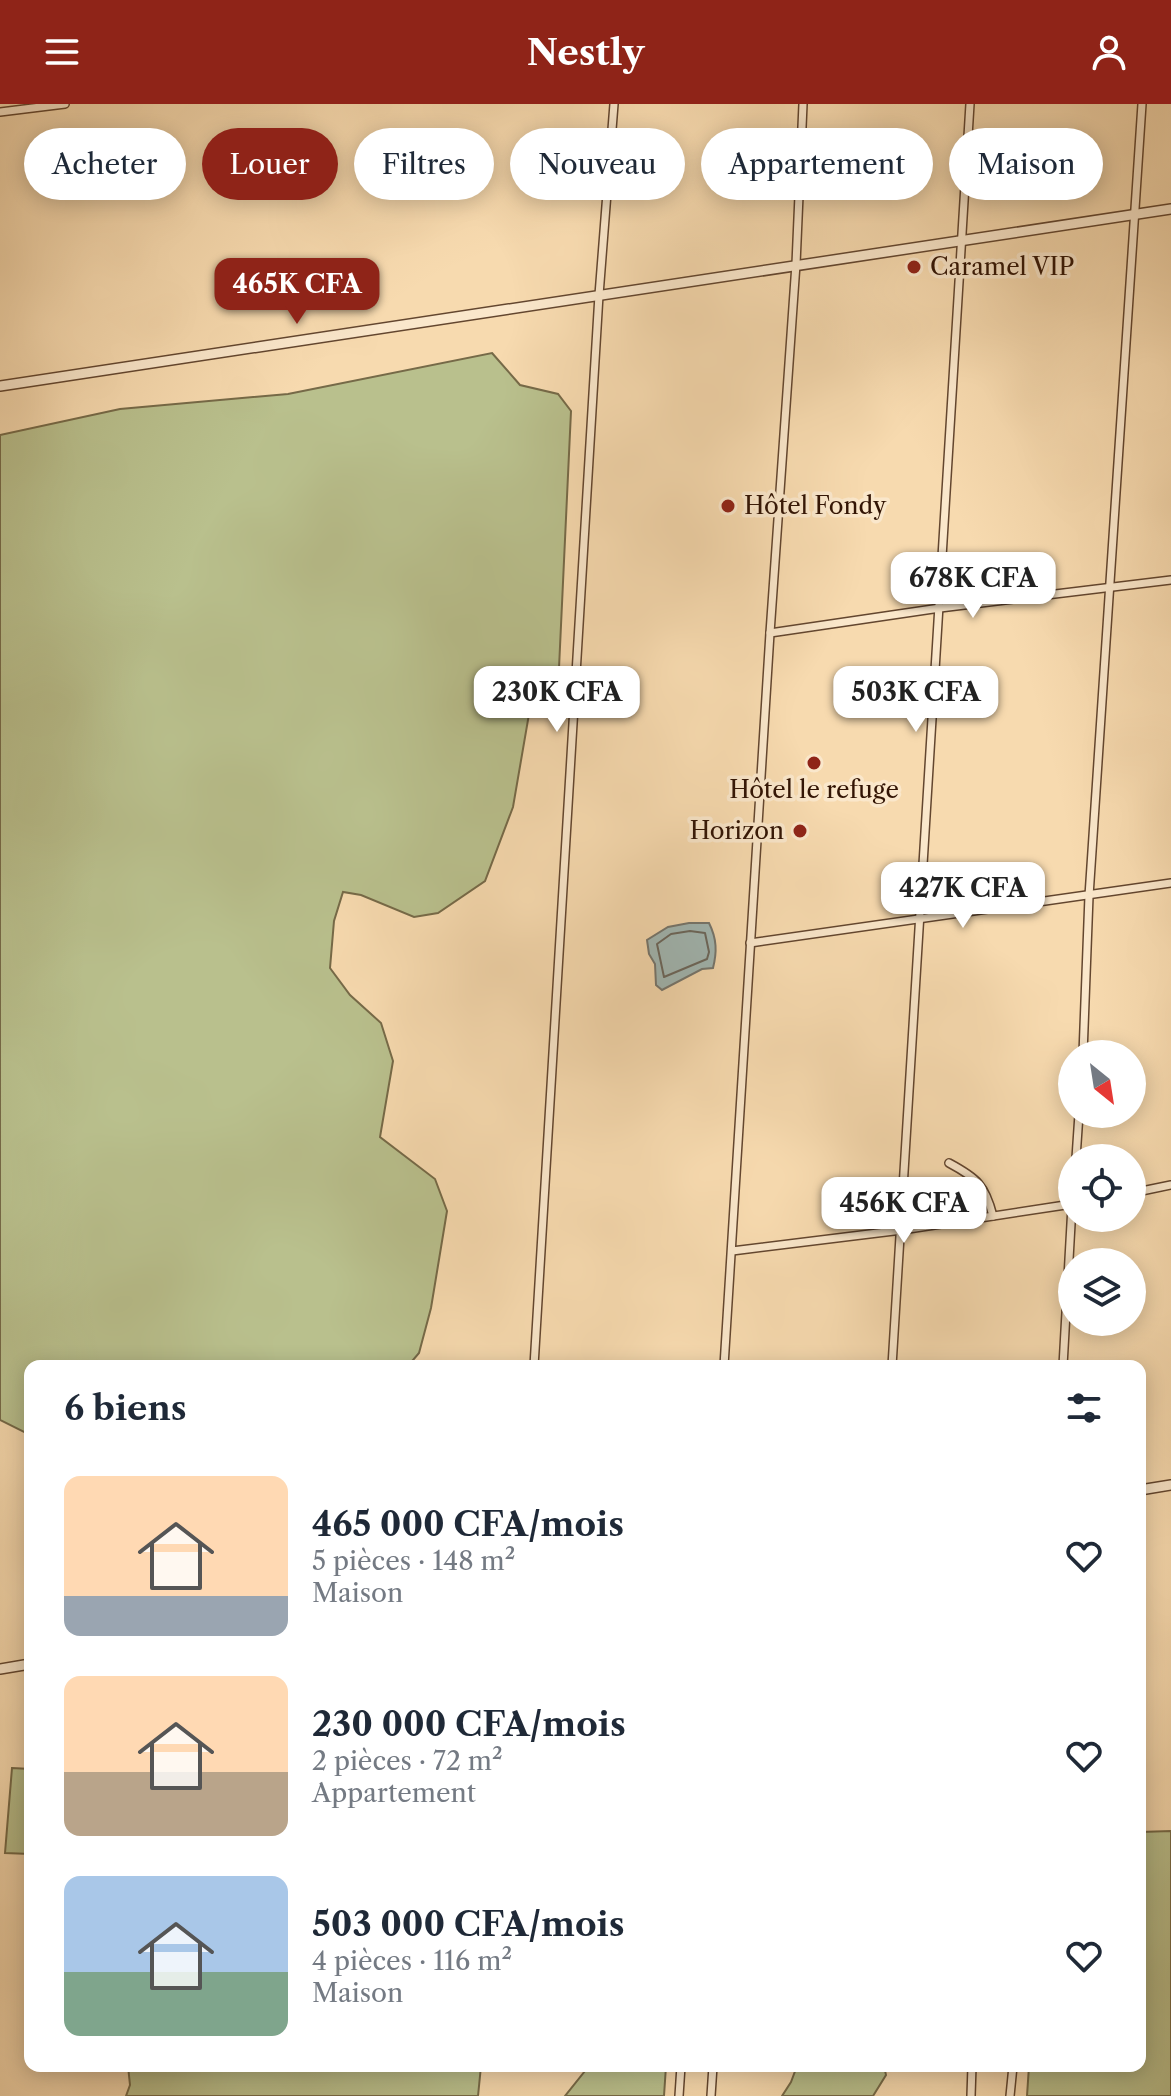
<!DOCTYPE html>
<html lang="fr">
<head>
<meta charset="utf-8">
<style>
	:root { --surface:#fff; --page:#f6f6f7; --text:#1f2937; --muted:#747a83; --accent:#8f2418 }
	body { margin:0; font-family:"Libre Caslon Text",serif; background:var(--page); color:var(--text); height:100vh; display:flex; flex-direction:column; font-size:30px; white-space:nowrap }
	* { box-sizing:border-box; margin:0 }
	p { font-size:26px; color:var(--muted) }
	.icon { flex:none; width:44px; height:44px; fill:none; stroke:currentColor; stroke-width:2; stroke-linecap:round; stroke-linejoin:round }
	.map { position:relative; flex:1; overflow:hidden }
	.details { position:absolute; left:24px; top:1256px; width:1122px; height:712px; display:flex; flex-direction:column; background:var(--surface); border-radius:16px; box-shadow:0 4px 20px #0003 }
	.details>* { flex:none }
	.top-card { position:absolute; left:24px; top:24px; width:1124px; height:72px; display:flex; gap:16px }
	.needle { width:52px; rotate:150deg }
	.fabs { position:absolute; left:1058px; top:936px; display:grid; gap:16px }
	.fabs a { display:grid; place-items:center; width:88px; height:88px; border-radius:50%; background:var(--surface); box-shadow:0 4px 20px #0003; font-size:40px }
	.price { position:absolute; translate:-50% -68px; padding:0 18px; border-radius:16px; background:#fff; color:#222; font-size:26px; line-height:52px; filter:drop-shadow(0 2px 4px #0008) }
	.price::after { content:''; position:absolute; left:50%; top:48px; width:24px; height:18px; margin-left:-12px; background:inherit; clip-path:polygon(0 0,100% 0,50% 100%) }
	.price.current { background:var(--accent); color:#fff }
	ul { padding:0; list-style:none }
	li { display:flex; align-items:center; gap:24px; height:200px; padding:0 40px }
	li span { display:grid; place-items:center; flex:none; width:224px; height:160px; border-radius:16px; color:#555 }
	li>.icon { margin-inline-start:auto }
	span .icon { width:96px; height:96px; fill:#fffc; stroke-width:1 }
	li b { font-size:34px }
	h2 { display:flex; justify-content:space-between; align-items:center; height:96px; padding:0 40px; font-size:34px }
	.pill { padding:0 28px; border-radius:36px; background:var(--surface); box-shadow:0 4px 20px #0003; font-size:28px; line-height:72px }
	.pill.current { background:var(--accent); color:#fff }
	header { display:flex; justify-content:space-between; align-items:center; height:104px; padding:0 40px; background:var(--accent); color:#fff; font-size:36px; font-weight:700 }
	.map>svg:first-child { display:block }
	.green { fill:#b9c08d; stroke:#766a48; stroke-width:2 }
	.water { fill:#a1b8b5; stroke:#75766e; stroke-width:2 }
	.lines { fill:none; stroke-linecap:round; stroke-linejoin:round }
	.shore { stroke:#6a665c; stroke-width:2 }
	.minor-casing { stroke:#63462f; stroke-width:10 }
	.tertiary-casing { stroke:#63462f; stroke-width:12 }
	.minor { stroke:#fae7cb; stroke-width:7 }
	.tertiary { stroke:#fae7cb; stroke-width:9 }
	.poi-dot { fill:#8f2418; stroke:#fae7cb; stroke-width:3 }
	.labels { text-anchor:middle; stroke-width:7; stroke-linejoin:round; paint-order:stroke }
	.poi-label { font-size:24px; fill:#321404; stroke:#fae7cb; text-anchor:start }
</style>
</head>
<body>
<header><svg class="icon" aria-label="menu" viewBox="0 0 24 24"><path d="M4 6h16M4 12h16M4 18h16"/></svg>Nestly<svg class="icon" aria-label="person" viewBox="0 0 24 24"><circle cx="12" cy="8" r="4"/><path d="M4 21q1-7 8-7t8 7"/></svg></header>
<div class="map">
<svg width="1171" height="1992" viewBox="0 0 1171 1992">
	<rect width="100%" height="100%" fill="#f7daaf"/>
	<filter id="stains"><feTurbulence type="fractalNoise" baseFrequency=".0025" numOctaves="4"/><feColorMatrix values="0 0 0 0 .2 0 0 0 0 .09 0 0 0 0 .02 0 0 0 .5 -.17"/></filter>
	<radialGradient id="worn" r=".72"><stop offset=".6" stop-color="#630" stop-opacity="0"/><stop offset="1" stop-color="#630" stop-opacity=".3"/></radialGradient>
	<!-- green -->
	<g class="green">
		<polygon points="492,249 520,281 558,290 571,307 559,564 553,586 529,610 513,703 485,777 438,809 414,813 361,791 343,788 334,817 330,864 350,891 381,919 393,957 380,1033 435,1075 447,1107 431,1204 419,1249 408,1262 30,1262 30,1331 0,1316 0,331 120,305 288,290"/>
		<polygon points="12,1664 30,1665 30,1750 5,1749"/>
		<polygon points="1171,1727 1171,1992 1027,1992 1029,1962 1140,1962 1140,1728"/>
		<polygon points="128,1962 481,1962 478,1992 126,1992 130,1981"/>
		<polygon points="589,1962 666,1962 664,1992 565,1992"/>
		<polygon points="797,1962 884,1962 886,1971 873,1992 782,1992 791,1978"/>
	</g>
	<!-- water -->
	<path class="water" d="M 689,819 L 709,819 C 717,835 717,848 713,864 L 702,865 L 662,886 L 656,881 L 655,860 L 649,850 L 647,836 L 668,823 Z"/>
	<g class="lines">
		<!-- shore -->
		<polygon class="shore" points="690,827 705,829 709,848 707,855 664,873 657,840 671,830"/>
		<defs>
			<g id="minor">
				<polyline points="0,8 65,0"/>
				<polyline points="770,529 940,504 1171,476"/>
				<polyline points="750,839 1171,779"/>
				<polyline points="1083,950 1089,792 1142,0"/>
				<polyline points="1076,1054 1079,1010"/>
				<path d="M 949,1059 C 977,1074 985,1081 993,1112"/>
				<polyline points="1132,1089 1171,1081"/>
				<polyline points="732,1147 902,1126 1072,1100"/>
				<polyline points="534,1262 599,191 614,0"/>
				<polyline points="724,1262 770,529 796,160 803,0"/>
				<polyline points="892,1262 970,0"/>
				<polyline points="1063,1262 1072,1102"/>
				<polyline points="679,1992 681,1962"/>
				<polyline points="711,1992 713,1962"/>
				<polyline points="971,1992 972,1962"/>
				<polyline points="1010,1992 1013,1962"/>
			</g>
			<g id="tertiary">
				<polyline points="0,282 1171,105"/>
				<polyline points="1140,1386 1171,1381"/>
				<polyline points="0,1565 30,1560"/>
			</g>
		</defs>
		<!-- minor casing -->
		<use href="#minor" class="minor-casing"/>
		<!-- tertiary casing -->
		<use href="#tertiary" class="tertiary-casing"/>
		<!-- minor -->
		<use href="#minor" class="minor"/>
		<!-- tertiary -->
		<use href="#tertiary" class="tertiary"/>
	</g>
	<!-- markers -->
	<g class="poi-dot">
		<circle cx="914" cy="163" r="8"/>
		<circle cx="728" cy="402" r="8"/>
		<circle cx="814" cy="659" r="8"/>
		<circle cx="800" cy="727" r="8"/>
	</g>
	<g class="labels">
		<!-- poi labels -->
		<g class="poi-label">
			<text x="930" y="171">Caramel VIP</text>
			<text x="744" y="410">Hôtel Fondy</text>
			<text x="814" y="694" text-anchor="middle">Hôtel le refuge</text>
			<text x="784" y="735" text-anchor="end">Horizon</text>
		</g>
	</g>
	<rect width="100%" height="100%" filter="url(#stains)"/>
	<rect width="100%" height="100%" fill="url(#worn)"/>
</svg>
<div class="fabs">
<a><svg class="needle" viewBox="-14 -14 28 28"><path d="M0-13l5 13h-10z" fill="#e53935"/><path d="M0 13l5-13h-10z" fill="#747a83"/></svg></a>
<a><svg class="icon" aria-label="locate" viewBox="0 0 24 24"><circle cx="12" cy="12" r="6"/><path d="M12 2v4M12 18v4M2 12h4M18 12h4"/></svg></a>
<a><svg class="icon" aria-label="layers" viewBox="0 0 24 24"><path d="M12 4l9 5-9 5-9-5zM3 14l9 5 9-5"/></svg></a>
</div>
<b class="price current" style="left:297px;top:222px">465K CFA</b>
<b class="price" style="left:973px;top:516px">678K CFA</b>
<b class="price" style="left:557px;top:630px">230K CFA</b>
<b class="price" style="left:916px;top:630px">503K CFA</b>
<b class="price" style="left:963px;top:826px">427K CFA</b>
<b class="price" style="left:904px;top:1141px">456K CFA</b>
<div class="top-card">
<a class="pill">Acheter</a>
<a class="pill current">Louer</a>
<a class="pill">Filtres</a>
<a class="pill">Nouveau</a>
<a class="pill">Appartement</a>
<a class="pill">Maison</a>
</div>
<section class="details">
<h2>6 biens<svg class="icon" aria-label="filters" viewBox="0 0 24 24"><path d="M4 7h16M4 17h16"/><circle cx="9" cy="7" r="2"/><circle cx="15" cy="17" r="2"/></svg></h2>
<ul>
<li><span style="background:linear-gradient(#ffd9b3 75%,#9aa5b1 0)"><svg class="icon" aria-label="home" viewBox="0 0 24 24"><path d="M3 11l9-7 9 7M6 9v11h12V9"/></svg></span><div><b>465 000 CFA/mois</b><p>5 pièces · 148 m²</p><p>Maison</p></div><svg class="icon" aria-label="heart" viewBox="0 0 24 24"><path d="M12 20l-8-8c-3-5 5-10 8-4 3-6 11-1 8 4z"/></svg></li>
<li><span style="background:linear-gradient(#ffd9b3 60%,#b9a48a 0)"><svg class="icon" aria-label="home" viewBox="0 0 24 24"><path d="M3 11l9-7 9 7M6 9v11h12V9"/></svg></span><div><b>230 000 CFA/mois</b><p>2 pièces · 72 m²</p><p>Appartement</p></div><svg class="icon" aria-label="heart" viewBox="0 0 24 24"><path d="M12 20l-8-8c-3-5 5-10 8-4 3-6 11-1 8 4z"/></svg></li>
<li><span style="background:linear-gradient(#a9c7e8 60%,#7fa58c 0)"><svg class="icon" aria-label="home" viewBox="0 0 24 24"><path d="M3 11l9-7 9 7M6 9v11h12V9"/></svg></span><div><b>503 000 CFA/mois</b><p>4 pièces · 116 m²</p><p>Maison</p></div><svg class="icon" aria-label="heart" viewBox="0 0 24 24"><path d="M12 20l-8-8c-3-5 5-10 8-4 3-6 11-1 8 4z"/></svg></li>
</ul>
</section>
</div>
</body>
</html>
